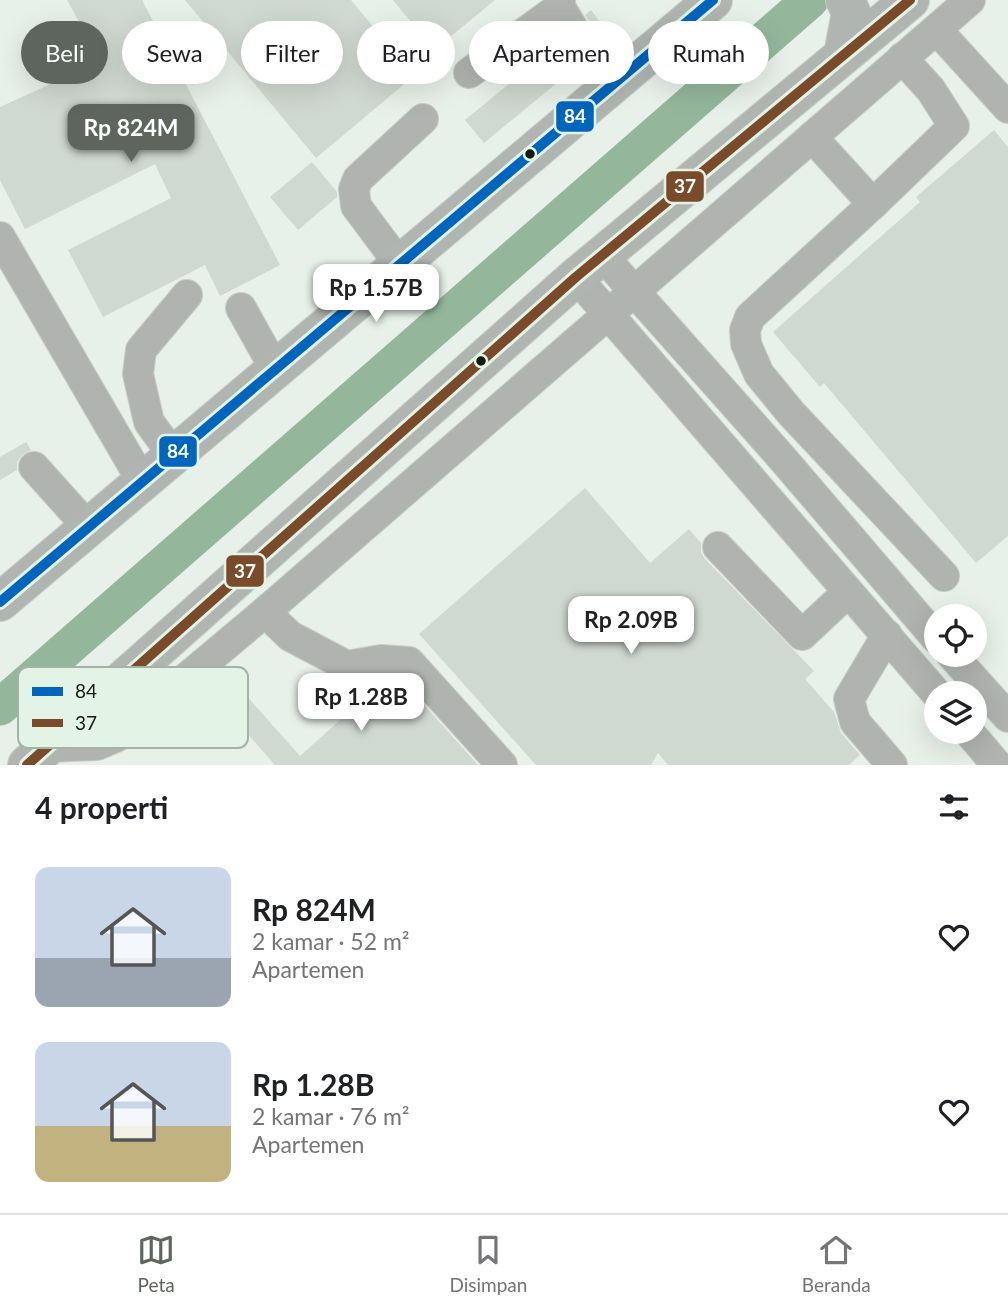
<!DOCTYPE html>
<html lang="id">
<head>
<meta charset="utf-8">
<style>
	:root { --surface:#fff; --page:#f2f2f2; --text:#202124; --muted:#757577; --line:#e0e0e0; --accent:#5e655f }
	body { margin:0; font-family:Lato,sans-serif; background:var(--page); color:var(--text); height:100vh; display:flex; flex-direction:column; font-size:26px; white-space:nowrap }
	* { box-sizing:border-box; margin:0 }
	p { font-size:23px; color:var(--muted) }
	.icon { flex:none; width:38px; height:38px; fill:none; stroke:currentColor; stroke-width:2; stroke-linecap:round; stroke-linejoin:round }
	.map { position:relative; height:765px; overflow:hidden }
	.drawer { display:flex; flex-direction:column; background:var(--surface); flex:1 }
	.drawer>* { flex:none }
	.banner { position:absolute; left:21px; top:21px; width:966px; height:63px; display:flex; gap:14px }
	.controls { position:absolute; left:924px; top:604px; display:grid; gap:14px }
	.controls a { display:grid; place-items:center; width:63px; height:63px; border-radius:50%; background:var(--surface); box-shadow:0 7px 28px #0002; font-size:35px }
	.price { position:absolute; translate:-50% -60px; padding:0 16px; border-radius:14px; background:#fff; color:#222; font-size:23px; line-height:46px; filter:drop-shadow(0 2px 4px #0008) }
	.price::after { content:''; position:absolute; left:50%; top:42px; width:21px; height:16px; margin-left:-10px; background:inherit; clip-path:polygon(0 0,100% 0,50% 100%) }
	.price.active { background:var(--accent); color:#fff }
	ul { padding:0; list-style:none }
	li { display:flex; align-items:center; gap:21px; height:175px; padding:0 35px }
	li span { display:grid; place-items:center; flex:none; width:196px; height:140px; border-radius:14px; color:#555 }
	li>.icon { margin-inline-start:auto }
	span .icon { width:84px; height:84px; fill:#fffc; stroke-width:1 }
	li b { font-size:30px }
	h2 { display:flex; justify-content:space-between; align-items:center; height:84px; padding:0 35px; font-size:30px }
	.chip { padding:0 24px; border-radius:32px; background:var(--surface); box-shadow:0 7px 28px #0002; font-size:24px; line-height:63px }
	.chip.active { background:var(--accent); color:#fff }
	.menu { display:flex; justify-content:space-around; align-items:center; height:98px; border-top:2px solid var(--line); background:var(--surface); font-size:19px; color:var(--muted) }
	.menu a { display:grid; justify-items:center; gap:4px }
	.menu .active { color:var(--accent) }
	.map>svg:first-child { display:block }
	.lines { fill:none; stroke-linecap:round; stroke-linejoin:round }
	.river { stroke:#94b79c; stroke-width:37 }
	.building { fill:#d0d8d2 }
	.minor-casing { stroke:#c6cdc8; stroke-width:32 }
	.major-casing { stroke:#c6cdc8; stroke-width:40 }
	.minor { stroke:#b0b3b0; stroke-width:30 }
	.major { stroke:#b0b5b2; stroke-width:38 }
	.bus-1-casing { stroke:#e3f4e6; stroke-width:16 }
	.bus-2-casing { stroke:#e3f4e6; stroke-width:16 }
	.bus-1 { stroke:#0065bd; stroke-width:10 }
	.bus-2 { stroke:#7a4b2a; stroke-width:10 }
	.bus-dot { fill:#141a15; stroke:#e3f4e6; stroke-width:2.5 }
	.key { fill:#e3f4e6; stroke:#a5b3a7; stroke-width:2 }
	.key-label { font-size:19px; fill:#141a15 }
	.line-badge { stroke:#e3f4e6; stroke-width:2.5 }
	.badge-label { font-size:19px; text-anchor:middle; font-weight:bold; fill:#fff }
</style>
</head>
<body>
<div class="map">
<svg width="1008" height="765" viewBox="0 0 1008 765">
	<rect width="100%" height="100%" fill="#e7f0e9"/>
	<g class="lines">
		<!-- river -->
		<polyline class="river" points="0,707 810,0"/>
	</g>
	<!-- building -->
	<g class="building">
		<polygon points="67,0 142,0 280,265 220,296 205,265 103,317 68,250 171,198 155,164 25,229 0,180 0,107 101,61"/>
		<polygon points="185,0 351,0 414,76 316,158"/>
		<polygon points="393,0 495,0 434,50"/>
		<polygon points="591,10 612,39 605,45 585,15"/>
		<polygon points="555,46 574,69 484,143 465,120"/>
		<polygon points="994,130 1008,147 1008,536 976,563 824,383 820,387 773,332 920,202 916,197"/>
		<polygon points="312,162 337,192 337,197 298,230 270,197"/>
		<polygon points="26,442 31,450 22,455 17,462 17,470 0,480 0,457"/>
		<polygon points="585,488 650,563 689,529 701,543 701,552 705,559 814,671 805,679 834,712 841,733 860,755 849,765 668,765 658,753 651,765 536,765 419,634"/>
		<polygon points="387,678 401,679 478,765 275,765 218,700 236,684 300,756"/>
	</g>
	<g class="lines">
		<defs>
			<g id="minor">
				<polyline points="560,0 560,7 587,52 618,82"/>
				<polyline points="937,30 1008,108"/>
				<polyline points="469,73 560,7"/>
				<polyline points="812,137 873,204 750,317 745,330 746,344 759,374 791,413 944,576"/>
				<polyline points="873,204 954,126 931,90 902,58"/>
				<polyline points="0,237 142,481"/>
				<polyline points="602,255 782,458 936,638"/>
				<polyline points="400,265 356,206 354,189 358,179 423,119"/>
				<polyline points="576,277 936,693"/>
				<polyline points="241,308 275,369"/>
				<polyline points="173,455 149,422 138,374 141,350 187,295"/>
				<polyline points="34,467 87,526"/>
				<polyline points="718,547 802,635 848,592"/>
				<polyline points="265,612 290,636 347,666 381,660 409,662 502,765"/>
				<polyline points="887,635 849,699 855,722 892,765"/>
				<polyline points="951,654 1008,717"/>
				<polyline points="969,732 997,765"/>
				<polyline points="47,747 97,745 116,737 265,612 970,0"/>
			</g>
			<g id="major">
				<polyline points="843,55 851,12 845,0"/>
				<polyline points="0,602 713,0"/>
				<polyline points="27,765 576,277 910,0"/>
			</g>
		</defs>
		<!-- minor casing -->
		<use href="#minor" class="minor-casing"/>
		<!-- major casing -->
		<use href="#major" class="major-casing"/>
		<!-- minor -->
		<use href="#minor" class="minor"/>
		<!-- major -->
		<use href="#major" class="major"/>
		<defs>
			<polyline id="bus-1" points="0,602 713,0"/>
			<polyline id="bus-2" points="27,765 576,277 910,0"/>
		</defs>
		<!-- bus-1 casing -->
		<use href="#bus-1" class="bus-1-casing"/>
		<!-- bus-2 casing -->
		<use href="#bus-2" class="bus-2-casing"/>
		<!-- bus-1 -->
		<use href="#bus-1" class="bus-1"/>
		<!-- bus-2 -->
		<use href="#bus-2" class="bus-2"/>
	</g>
	<!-- markers -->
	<g class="bus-dot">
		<circle cx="530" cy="154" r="6"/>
		<circle cx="481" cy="361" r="6"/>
	</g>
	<!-- legend -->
	<rect x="18" y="667" width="230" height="81" rx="10" class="key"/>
	<rect x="32" y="687" width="31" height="9" fill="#0065bd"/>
	<rect x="32" y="719" width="31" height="8" fill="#7a4b2a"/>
	<g class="key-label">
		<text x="75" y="698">84</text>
		<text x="75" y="730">37</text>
	</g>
	<g class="line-badge">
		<rect x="555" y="100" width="40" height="33" rx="7" fill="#0065bd"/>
		<rect x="665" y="170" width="40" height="33" rx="7" fill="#7a4b2a"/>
		<rect x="158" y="435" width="40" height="33" rx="7" fill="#0065bd"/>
		<rect x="225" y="554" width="40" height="34" rx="7" fill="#7a4b2a"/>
	</g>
	<g class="badge-label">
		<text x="575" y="123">84</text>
		<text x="685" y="193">37</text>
		<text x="178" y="458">84</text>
		<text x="245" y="578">37</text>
	</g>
</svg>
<div class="controls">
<a><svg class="icon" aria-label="locate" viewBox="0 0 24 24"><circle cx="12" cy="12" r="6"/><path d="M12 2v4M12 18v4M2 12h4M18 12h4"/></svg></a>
<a><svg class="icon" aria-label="layers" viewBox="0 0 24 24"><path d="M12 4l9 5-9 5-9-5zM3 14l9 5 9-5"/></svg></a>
</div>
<b class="price active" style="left:131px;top:164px">Rp 824M</b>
<b class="price" style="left:376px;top:324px">Rp 1.57B</b>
<b class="price" style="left:631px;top:656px">Rp 2.09B</b>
<b class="price" style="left:361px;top:733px">Rp 1.28B</b>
<div class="banner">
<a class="chip active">Beli</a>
<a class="chip">Sewa</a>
<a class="chip">Filter</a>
<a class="chip">Baru</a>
<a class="chip">Apartemen</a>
<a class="chip">Rumah</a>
</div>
</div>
<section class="drawer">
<h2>4 properti<svg class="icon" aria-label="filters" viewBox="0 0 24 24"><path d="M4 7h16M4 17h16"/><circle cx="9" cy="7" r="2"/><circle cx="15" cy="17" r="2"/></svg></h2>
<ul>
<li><span style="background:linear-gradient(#c9d6e8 65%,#9aa5b1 0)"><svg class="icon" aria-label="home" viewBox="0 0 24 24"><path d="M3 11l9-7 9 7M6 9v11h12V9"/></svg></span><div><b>Rp 824M</b><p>2 kamar · 52 m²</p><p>Apartemen</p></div><svg class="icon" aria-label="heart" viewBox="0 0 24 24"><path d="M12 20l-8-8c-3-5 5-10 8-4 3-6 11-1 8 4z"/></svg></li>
<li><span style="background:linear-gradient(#c9d6e8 60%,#c2b280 0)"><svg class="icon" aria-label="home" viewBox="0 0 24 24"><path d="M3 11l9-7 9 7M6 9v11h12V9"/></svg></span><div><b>Rp 1.28B</b><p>2 kamar · 76 m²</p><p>Apartemen</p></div><svg class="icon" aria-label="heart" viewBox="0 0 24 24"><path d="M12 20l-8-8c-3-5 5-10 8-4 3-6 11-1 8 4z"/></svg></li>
</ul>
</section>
<nav class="menu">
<a class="active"><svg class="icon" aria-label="map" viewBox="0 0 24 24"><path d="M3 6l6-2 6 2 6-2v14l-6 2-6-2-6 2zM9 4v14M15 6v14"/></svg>Peta</a>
<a><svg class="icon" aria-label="saved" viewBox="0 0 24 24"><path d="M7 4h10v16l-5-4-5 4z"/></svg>Disimpan</a>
<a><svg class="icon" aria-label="home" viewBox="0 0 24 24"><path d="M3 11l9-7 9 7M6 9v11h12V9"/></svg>Beranda</a>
</nav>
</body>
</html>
